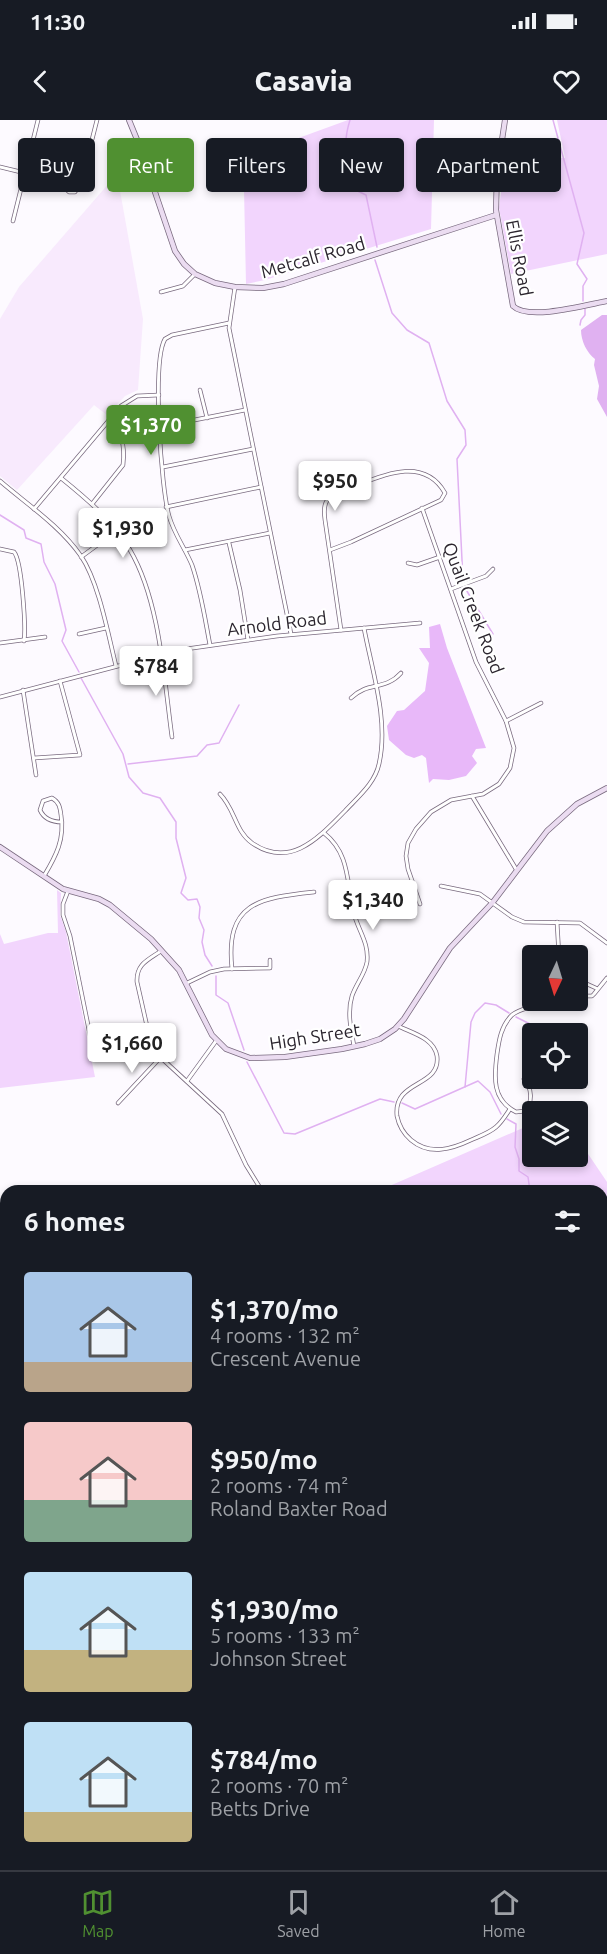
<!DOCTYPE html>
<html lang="en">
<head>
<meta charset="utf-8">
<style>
	:root { --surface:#171b24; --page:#242831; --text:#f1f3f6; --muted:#9ea1a6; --line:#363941; --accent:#509031 }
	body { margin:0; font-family:Ubuntu,sans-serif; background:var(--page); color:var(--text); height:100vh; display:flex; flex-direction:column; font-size:22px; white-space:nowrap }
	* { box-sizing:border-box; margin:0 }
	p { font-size:20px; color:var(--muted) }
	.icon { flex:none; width:33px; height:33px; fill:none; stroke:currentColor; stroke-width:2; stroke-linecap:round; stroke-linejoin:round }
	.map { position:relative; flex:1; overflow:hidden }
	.sheet { position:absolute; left:0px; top:1065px; width:608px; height:686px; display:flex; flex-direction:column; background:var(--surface); border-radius:18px 18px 0 0; box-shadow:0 3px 9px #0003 }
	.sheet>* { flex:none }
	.banner { position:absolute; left:18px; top:18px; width:572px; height:54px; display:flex; gap:12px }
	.needle { width:39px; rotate:184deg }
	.buttons { position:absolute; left:522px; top:825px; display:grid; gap:12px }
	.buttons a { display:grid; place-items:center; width:66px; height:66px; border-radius:6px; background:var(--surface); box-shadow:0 3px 9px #0003; font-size:30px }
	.price { position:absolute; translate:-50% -51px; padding:0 14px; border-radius:6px; background:#fff; color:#222; font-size:20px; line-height:39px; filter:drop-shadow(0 2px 3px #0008) }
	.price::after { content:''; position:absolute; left:50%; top:36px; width:18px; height:14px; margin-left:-9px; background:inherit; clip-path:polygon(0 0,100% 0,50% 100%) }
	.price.selected { background:var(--accent); color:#fff }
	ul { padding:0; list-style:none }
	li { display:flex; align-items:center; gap:18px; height:150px; padding:0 24px }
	li span { display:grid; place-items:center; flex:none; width:168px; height:120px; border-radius:6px; color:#555 }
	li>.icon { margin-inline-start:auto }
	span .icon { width:72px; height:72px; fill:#fffc; stroke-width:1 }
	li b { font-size:26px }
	h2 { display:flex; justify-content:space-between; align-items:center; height:72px; padding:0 24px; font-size:26px }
	.tag { padding:0 21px; border-radius:6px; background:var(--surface); box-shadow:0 3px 9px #0003; font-size:21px; line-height:54px }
	.tag.selected { background:var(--accent); color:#fff }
	.status { display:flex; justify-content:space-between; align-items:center; height:42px; padding:0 30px; background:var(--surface); direction:ltr }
	.status svg { height:16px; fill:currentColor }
	header { display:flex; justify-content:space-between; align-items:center; height:78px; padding:0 24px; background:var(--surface); font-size:27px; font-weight:800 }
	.tab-bar { display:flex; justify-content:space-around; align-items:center; height:84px; border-top:2px solid var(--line); background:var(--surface); font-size:16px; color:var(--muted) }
	.tab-bar a { display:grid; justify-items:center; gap:3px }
	.tab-bar .selected { color:var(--accent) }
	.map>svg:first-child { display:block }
	.built { fill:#f8eafd }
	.green { fill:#f2d5fd }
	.forest { fill:#e8b8f9 }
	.water { fill:#e0b1f1 }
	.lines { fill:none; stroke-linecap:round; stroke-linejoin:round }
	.stream { stroke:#e0b1f1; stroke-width:1.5 }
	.street-casing { stroke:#796a7f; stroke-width:4.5 }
	.secondary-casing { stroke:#796a7f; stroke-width:6 }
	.street { stroke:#fff; stroke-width:3 }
	.secondary { stroke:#ebdcf1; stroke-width:4.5 }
	.labels { text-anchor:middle; stroke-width:4.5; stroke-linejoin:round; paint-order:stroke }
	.street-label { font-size:18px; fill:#2b252e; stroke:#fff }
</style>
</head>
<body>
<div class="status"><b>11:30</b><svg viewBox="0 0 49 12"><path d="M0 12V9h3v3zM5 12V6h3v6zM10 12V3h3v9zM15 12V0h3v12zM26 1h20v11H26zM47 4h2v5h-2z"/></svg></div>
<header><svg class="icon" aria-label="back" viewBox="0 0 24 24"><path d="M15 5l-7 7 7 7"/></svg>Casavia<svg class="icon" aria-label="heart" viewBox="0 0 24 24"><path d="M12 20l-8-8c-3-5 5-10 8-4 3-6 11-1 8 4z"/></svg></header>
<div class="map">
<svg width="607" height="1750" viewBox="0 0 607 1750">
	<rect width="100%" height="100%" fill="#fdfaff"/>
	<!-- built -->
	<polygon class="built" points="117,54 143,199 138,270 125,276 107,295 94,285 17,370 0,356 0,199 19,167"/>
	<!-- green -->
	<g class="green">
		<polygon points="348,0 434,0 431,109 265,160 246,164 244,69 209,66 207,44 244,38"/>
		<polygon points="557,0 607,0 607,134 511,154 499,88 505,39 565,38"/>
		<polygon points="57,770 61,773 60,795 66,812 95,957 0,968 0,814 4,824 48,813 58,813"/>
		<polygon points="532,1004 532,1036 578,1036 578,1019 607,1062 607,1591 602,1594 602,1071 378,1071"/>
	</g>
	<!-- forest -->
	<polygon class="forest" points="440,504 447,528 486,628 476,629 472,636 477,643 466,656 449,660 433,659 429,663 426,638 422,635 414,638 406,635 389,620 387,606 397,591 404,590 425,571 429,543 419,528 430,528 429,507"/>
	<!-- water -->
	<path class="water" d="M 602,195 L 607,195 L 607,297 L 597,279 L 599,266 L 594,245 L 595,239 C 587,233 581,221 581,210 Z"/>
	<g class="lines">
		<!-- stream -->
		<g class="stream">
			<path d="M 350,0 C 345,16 343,32 353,47 L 345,65 L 366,75 L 377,127"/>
			<polyline points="553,0 584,113 577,144 587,159 583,166 583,181"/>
			<polyline points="375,140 392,193 407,210 429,223 447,281 465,310 466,325 457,339 463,460"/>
			<polyline points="580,205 581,200 585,195 585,189"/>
			<polyline points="0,395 24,410 26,418 41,424 44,442 55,464 66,510 62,521 79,552"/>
			<polyline points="465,468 493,514"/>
			<polyline points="81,558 123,634 129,657 143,673 160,678 176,702 176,718 186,758 181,773 188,780 197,779 200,787 199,798 204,810 202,822 205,835 212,846"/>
			<polyline points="128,644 197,636 207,625 219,623 239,585"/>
			<polyline points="216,856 216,875 228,883 244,930"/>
			<polyline points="516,897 534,906 547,907 563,914"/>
			<polyline points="578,920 585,923"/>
			<polyline points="247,942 284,1013 295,1014 380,979 394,982"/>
			<polyline points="465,967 471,902 475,893 485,883 496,885 509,893"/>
			<polyline points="402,983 415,989 478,961 490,972 501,994"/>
			<polyline points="507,999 516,1004 515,1027 519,1039 519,1051 528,1057 530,1071"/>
			<polyline points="602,1237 602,1260 607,1271"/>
		</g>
		<defs>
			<g id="street">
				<polyline points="0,47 25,53"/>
				<polyline points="82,58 70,61 66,64 66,69 69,72 75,72 81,63 97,0"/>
				<polyline points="13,101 38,0"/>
				<polyline points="235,167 229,208 291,514"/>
				<polyline points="161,172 183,166 195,154"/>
				<polyline points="200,270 207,298"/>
				<polyline points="159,307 245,290"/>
				<polyline points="163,347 253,329"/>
				<path d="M 61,358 C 87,379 112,400 130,430 C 160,481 164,559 172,617"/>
				<path d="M 0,361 C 28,385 60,406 81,436 C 99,463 108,514 116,546"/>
				<path d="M 92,384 L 123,345 C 125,328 123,311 109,300"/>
				<polyline points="166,387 261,367"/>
				<polyline points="34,389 121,286 137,276 159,275"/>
				<polyline points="229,423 240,470 248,520"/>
				<path d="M 0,429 L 14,432 C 22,441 26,508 24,521"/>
				<polyline points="185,430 270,413"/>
				<path d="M 330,430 L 351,422 L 441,380 L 445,373 C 425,338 387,353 358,365 C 349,368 336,371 329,378 C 323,384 324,393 325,400 L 341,510"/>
				<polyline points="81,437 141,393"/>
				<polyline points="408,443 417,445 440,437"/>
				<polyline points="451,469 486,456 493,449"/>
				<polyline points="79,514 106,508"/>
				<polyline points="0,523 45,517"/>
				<path d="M 210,525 C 205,499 201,471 192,445 C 185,428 174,414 169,396 C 161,368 152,241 165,219 L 172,215 L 229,203"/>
				<polyline points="23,570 36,655"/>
				<polyline points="0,577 179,530 277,516 420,503"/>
				<path d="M 351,578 C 368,561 385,571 401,553"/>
				<polyline points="506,601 541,583"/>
				<polyline points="34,638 80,635 60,561"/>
				<path d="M 220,674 C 235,689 235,711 252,723 C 291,750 320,716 345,691 C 358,677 375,663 379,644 C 389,600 372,551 364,508"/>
				<polyline points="472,676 516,749"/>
				<path d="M 324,713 C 352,735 346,767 355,797 C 360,813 369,824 367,842 C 365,854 356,864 352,876 C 347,892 351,910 354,926"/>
				<path d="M 44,756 C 56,736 65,719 61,695 C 60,687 59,682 52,678 L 43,681 L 40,690 C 44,699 52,702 62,702"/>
				<polyline points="441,766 480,774 512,797 524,802 580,803 607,823"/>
				<polyline points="68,771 63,784 63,795 70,816 90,915 98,928"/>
				<polyline points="420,784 408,749 406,736 408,723 416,709 431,692 451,680 483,674 499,664 510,648 514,628 506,601 476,542 422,388"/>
				<polyline points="557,802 559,836"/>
				<path d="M 161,831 C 148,840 136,844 137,862 L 151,924 L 158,935 L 222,994 L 246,1045 L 262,1071"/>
				<path d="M 232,849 C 225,783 258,778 314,772"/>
				<polyline points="187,863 210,852 224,849 270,848 270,840"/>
				<polyline points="598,869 587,864 584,867 583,872 586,876 592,876 594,874 607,858"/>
				<path d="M 398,906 C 412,913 434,918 437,936 C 441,968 393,959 397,996 C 399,1006 404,1014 411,1020 C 430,1036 452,1029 471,1020 C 480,1016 489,1013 496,1007 C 502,1002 506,995 510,989"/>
				<path d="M 524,959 C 532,968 533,982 525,991 L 516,992 C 492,980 494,957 497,934 C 499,920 501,906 512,895 C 522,887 536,888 547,880"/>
				<polyline points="187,961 216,921"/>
				<polyline points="118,983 161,937"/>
				<polyline points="0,1311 6,1301"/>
				<polyline points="0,1449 6,1447"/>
				<polyline points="602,1699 607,1702"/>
				<polyline points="175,1744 178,1750"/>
				<polyline points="160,1750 163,1744"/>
			</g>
			<g id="secondary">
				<polyline points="129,0 138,22 175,131 184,144 195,154 215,163 235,167 263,168 284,164 496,95"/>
				<path d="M 505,0 L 497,53 L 496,90 L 513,186 C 528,201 586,185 607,181"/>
				<polyline points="0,727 63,769 99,779 110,785 151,819 179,850 212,915 226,929 250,938 285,937 342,929 365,924 380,919 395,909 404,899 450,828 493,782 547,711 577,684 607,668"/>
				<polyline points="0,1210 6,1213"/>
				<polyline points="0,1649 6,1645"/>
				<polyline points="255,1744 259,1750"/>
			</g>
		</defs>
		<!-- street casing -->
		<use href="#street" class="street-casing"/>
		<!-- secondary casing -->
		<use href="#secondary" class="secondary-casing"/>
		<!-- street -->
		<use href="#street" class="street"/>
		<!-- secondary -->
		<use href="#secondary" class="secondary"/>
	</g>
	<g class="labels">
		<!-- street labels -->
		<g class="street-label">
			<text transform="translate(313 138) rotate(-16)" y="6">Metcalf Road</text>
			<text transform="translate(519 138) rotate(79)" y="6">Ellis Road</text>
			<text transform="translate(473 488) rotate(69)" y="6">Quail Creek Road</text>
			<text transform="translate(277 504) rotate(-7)" y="6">Arnold Road</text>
			<text transform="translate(315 917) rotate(-9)" y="6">High Street</text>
		</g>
	</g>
</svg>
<div class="buttons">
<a><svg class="needle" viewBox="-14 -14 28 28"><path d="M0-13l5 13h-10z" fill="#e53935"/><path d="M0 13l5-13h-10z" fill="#9ea1a6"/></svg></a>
<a><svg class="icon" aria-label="locate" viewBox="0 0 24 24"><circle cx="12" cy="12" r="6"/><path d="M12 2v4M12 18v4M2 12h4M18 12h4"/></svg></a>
<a><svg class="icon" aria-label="layers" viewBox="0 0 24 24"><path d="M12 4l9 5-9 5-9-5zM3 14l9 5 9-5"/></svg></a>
</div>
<b class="price selected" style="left:151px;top:336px">$1,370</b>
<b class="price" style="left:335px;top:392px">$950</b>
<b class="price" style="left:123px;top:439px">$1,930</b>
<b class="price" style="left:156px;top:577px">$784</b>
<b class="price" style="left:373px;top:811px">$1,340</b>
<b class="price" style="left:132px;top:954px">$1,660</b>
<div class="banner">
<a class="tag">Buy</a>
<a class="tag selected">Rent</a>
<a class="tag">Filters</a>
<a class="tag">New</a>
<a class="tag">Apartment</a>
</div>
<section class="sheet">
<h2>6 homes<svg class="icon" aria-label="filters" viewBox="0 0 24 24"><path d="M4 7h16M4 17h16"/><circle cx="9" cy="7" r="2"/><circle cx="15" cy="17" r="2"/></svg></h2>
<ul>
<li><span style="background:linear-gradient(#a9c7e8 75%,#b9a48a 0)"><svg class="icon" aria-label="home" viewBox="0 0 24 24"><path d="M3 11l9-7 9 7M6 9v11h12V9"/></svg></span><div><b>$1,370/mo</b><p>4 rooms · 132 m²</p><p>Crescent Avenue</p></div></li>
<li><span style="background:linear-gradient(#f6c9c9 65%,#7fa58c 0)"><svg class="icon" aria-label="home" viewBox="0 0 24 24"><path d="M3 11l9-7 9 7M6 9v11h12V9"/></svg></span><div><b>$950/mo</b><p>2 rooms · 74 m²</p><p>Roland Baxter Road</p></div></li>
<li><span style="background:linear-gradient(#bfe0f5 65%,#c2b280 0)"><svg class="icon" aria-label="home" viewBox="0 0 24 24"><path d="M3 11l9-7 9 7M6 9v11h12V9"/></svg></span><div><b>$1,930/mo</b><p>5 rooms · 133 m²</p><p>Johnson Street</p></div></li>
<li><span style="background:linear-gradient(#bfe0f5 75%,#c2b280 0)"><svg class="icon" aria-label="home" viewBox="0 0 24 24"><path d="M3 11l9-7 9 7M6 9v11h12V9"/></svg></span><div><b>$784/mo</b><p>2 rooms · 70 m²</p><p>Betts Drive</p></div></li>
</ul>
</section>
</div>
<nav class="tab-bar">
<a class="selected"><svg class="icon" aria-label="map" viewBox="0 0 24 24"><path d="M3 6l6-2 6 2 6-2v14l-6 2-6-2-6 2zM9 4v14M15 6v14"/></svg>Map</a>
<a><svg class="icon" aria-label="saved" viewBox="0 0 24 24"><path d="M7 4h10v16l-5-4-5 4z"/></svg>Saved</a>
<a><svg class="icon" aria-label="home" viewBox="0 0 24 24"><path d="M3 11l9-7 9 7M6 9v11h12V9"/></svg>Home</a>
</nav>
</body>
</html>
